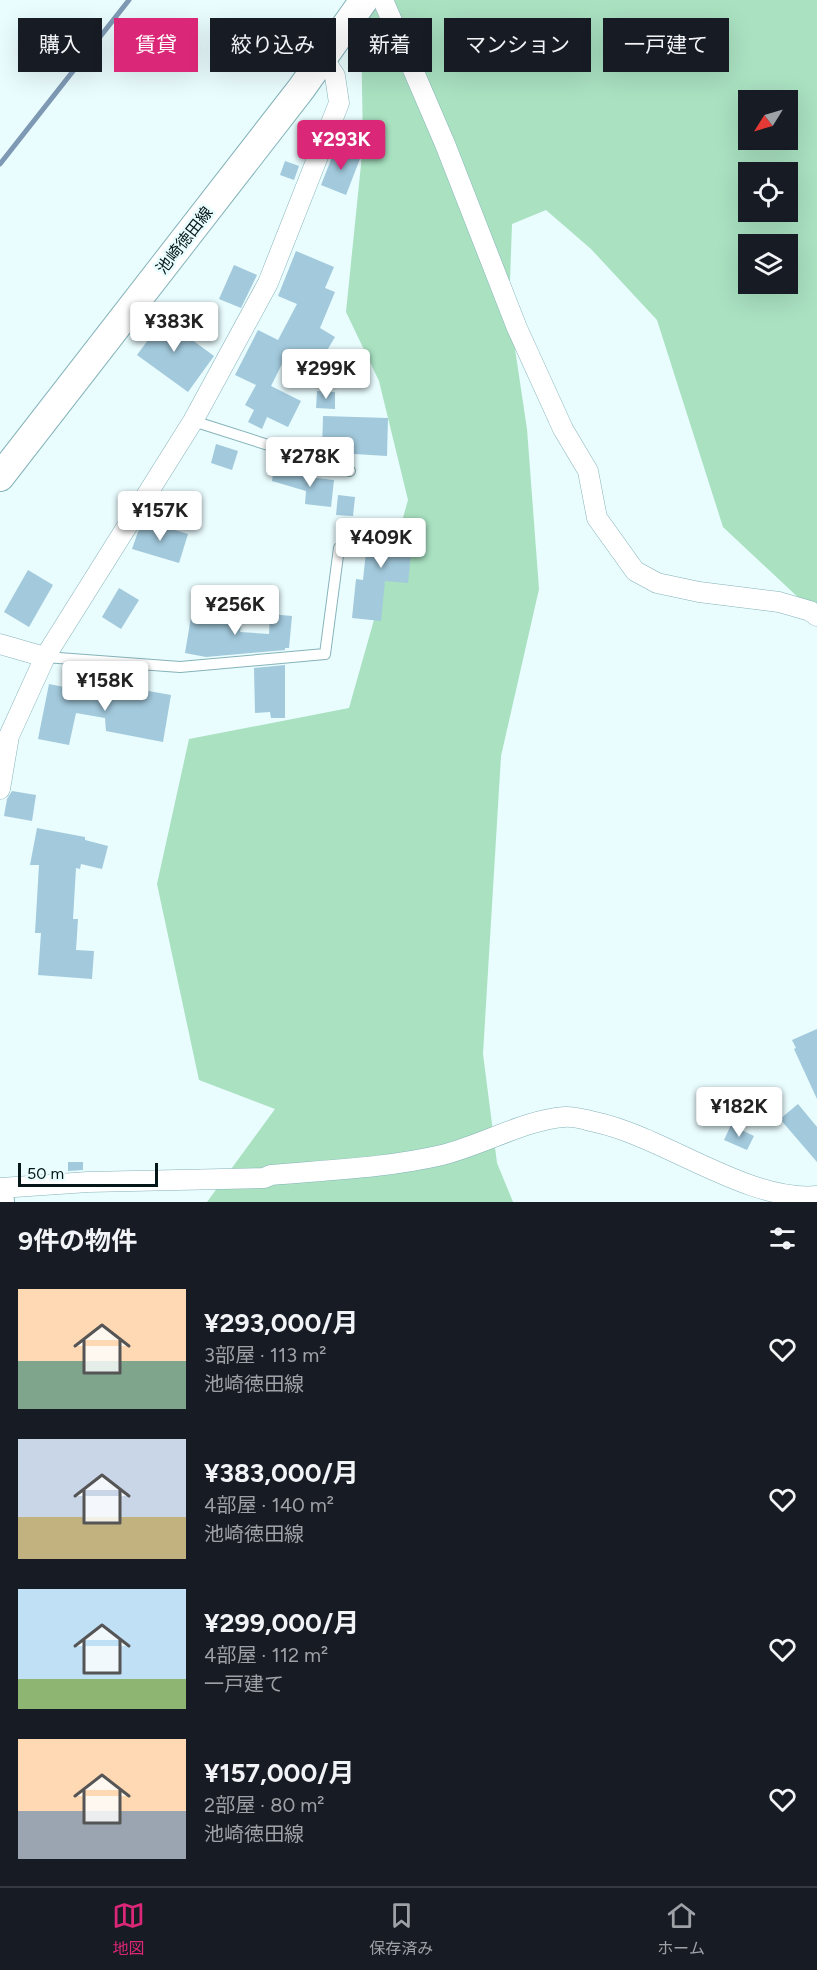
<!DOCTYPE html>
<html lang="ja">
<head>
<meta charset="utf-8">
<style>
	:root { --surface:#171b24; --page:#20242c; --text:#f1f3f6; --muted:#9ea1a6; --line:#363941; --accent:#db2777 }
	body { margin:0; font-family:Figtree,"Noto Sans JP",sans-serif; background:var(--page); color:var(--text); height:100vh; display:flex; flex-direction:column; font-size:22px; white-space:nowrap }
	* { box-sizing:border-box; margin:0 }
	p { font-size:20px; color:var(--muted) }
	.icon { flex:none; width:33px; height:33px; fill:none; stroke:currentColor; stroke-width:2; stroke-linecap:round; stroke-linejoin:round }
	.map { position:relative; height:1202px; overflow:hidden }
	.drawer { display:flex; flex-direction:column; background:var(--surface); flex:1 }
	.drawer>* { flex:none }
	.guide { position:absolute; left:18px; top:18px; width:782px; height:54px; display:flex; gap:12px }
	.needle { width:39px; rotate:233deg }
	.controls { position:absolute; left:738px; top:90px; display:grid; gap:12px }
	.controls a { display:grid; place-items:center; width:60px; height:60px; border-radius:0px; background:var(--surface); box-shadow:0 6px 24px #0002; font-size:30px }
	.scale { position:absolute; left:18px; bottom:15px; width:140px; box-sizing:border-box; padding-left:6px; border:3px solid #041618; border-top:0; font-size:16px; line-height:21px; white-space:nowrap; color:#041618; -webkit-text-stroke:4px #e9fcfe; paint-order:stroke }
	.price { position:absolute; translate:-50% -51px; padding:0 14px; border-radius:6px; background:#fff; color:#222; font-size:20px; line-height:39px; filter:drop-shadow(0 2px 3px #0008) }
	.price::after { content:''; position:absolute; left:50%; top:36px; width:18px; height:14px; margin-left:-9px; background:inherit; clip-path:polygon(0 0,100% 0,50% 100%) }
	.price.active { background:var(--accent); color:#fff }
	ul { padding:0; list-style:none }
	li { display:flex; align-items:center; gap:18px; height:150px; padding:0 18px }
	li span { display:grid; place-items:center; flex:none; width:168px; height:120px; border-radius:0px; color:#555 }
	li>.icon { margin-inline-start:auto }
	span .icon { width:72px; height:72px; fill:#fffc; stroke-width:1 }
	li b { font-size:26px }
	h2 { display:flex; justify-content:space-between; align-items:center; height:72px; padding:0 18px; font-size:26px }
	.tag { padding:0 21px; border-radius:0px; background:var(--surface); box-shadow:0 6px 24px #0002; font-size:21px; line-height:54px }
	.tag.active { background:var(--accent); color:#fff }
	.menu { display:flex; justify-content:space-around; align-items:center; height:84px; border-top:2px solid var(--line); background:var(--surface); font-size:16px; color:var(--muted) }
	.menu a { display:grid; justify-items:center; gap:3px }
	.menu .active { color:var(--accent) }
	.map>svg:first-child { display:block }
	.green { fill:#a9e1c1; fill-rule:evenodd }
	.lines { fill:none; stroke-linecap:round; stroke-linejoin:round }
	.stream { stroke:#7e99b4; stroke-width:5 }
	.building { fill:#a2c9dc }
	.lane-casing { stroke:#85b3b9; stroke-width:12 }
	.street-casing { stroke:#85b3b9; stroke-width:21 }
	.secondary-casing { stroke:#85b3b9; stroke-width:30 }
	.lane { stroke:#fff; stroke-width:10 }
	.street { stroke:#fff; stroke-width:20 }
	.secondary { stroke:#fff; stroke-width:28 }
	.labels { text-anchor:middle; stroke-width:5; stroke-linejoin:round; paint-order:stroke }
	.street-label { font-size:16px; fill:#041618; stroke:#e9fcfe }
</style>
</head>
<body>
<div class="map">
<svg width="817" height="1202" viewBox="0 0 817 1202">
	<rect width="100%" height="100%" fill="#e9fcfe"/>
	<!-- green -->
	<path class="green" d="M 380,0 L 817,0 L 817,615 L 723,527 L 657,320 L 591,249 L 546,210 L 512,224 L 509,309 L 527,429 L 539,589 L 501,756 L 483,1054 L 497,1163 L 513,1202 L 207,1202 L 275,1109 L 199,1080 L 157,884 L 189,739 L 349,708 L 408,500 L 379,381 L 346,312 L 363,145 L 361,30 ZM 748,100 L 788,100 L 788,140 L 748,140 ZM 748,172 L 788,172 L 788,212 L 748,212 ZM 748,244 L 788,244 L 788,284 L 748,284 Z"/>
	<g class="lines">
		<!-- stream -->
		<polyline class="stream" points="0,164 129,0"/>
	</g>
	<!-- building -->
	<g class="building">
		<polygon points="336,147 361,156 346,195 321,185"/>
		<polygon points="285,161 299,166 294,180 280,175"/>
		<polygon points="296,251 334,267 325,288 335,292 320,328 335,337 322,359 330,365 321,380 285,358 271,386 301,401 288,427 267,417 262,429 248,422 254,410 245,405 256,385 235,375 258,330 278,340 297,304 278,296"/>
		<polygon points="234,265 257,275 241,308 219,299"/>
		<polygon points="154,312 214,356 188,392 137,355 151,336 142,329"/>
		<polygon points="317,391 335,392 335,409 316,408"/>
		<polygon points="323,416 388,418 387,456 322,452"/>
		<polygon points="216,444 238,451 232,470 211,463"/>
		<polygon points="273,473 334,480 331,507 305,504 306,491 272,481"/>
		<polygon points="338,495 355,497 353,516 336,515"/>
		<polygon points="145,521 188,534 179,563 132,549 138,532"/>
		<polygon points="362,528 413,533 408,583 385,581 381,621 352,618 356,579 363,580 366,552 360,551"/>
		<polygon points="28,570 53,585 29,627 4,612"/>
		<polygon points="119,588 139,600 121,629 102,617"/>
		<polygon points="192,611 242,620 240,632 269,634 270,614 292,616 289,648 285,648 285,650 206,657 185,653"/>
		<polygon points="285,665 285,718 271,718 270,712 255,713 254,668"/>
		<polygon points="49,684 100,694 101,691 108,692 109,684 171,695 163,742 106,731 105,718 76,713 69,745 38,739"/>
		<polygon points="12,791 36,795 32,821 4,816 7,799"/>
		<polygon points="37,828 85,837 85,840 108,846 102,869 81,864 80,869 76,868 73,919 78,919 76,950 94,951 92,979 38,975 41,933 35,933 39,865 30,865"/>
		<polygon points="817,1029 817,1099 794,1049 796,1048 792,1040"/>
		<polygon points="798,1104 817,1127 817,1162 780,1119"/>
		<polygon points="731,1125 754,1136 747,1150 724,1140"/>
		<polygon points="68,1162 83,1162 83,1170 68,1171"/>
	</g>
	<g class="lines">
		<defs>
			<g id="lane">
				<polyline points="193,421 350,471"/>
				<polyline points="45,657 180,667 325,654 339,548"/>
			</g>
			<g id="street">
				<polyline points="383,0 445,144 517,328 563,429 588,471 597,518 635,571 657,583 699,592 779,602 810,611 817,616"/>
				<polyline points="0,644 45,657"/>
				<polyline points="0,789 9,736 45,657 193,421 268,283 339,103 335,76 324,59"/>
				<path d="M 0,1188 L 88,1182 L 264,1178 L 271,1175 C 328,1170 386,1168 442,1155 C 482,1145 525,1120 564,1117 C 574,1116 586,1120 595,1122 C 665,1137 747,1202 817,1196"/>
			</g>
			<g id="secondary">
				<polyline points="0,477 301,89 364,0"/>
				<polyline points="0,1201 0,1202"/>
			</g>
		</defs>
		<!-- lane casing -->
		<use href="#lane" class="lane-casing"/>
		<!-- street casing -->
		<use href="#street" class="street-casing"/>
		<!-- secondary casing -->
		<use href="#secondary" class="secondary-casing"/>
		<!-- lane -->
		<use href="#lane" class="lane"/>
		<!-- street -->
		<use href="#street" class="street"/>
		<!-- secondary -->
		<use href="#secondary" class="secondary"/>
	</g>
	<g class="labels">
		<!-- street labels -->
		<g class="street-label">
			<text transform="translate(184 240) rotate(-52)" y="6">池崎徳田線</text>
		</g>
	</g>
</svg>
<div class="controls">
<a><svg class="needle" viewBox="-14 -14 28 28"><path d="M0-13l5 13h-10z" fill="#e53935"/><path d="M0 13l5-13h-10z" fill="#9ea1a6"/></svg></a>
<a><svg class="icon" aria-label="locate" viewBox="0 0 24 24"><circle cx="12" cy="12" r="6"/><path d="M12 2v4M12 18v4M2 12h4M18 12h4"/></svg></a>
<a><svg class="icon" aria-label="layers" viewBox="0 0 24 24"><path d="M12 4l9 5-9 5-9-5zM3 14l9 5 9-5"/></svg></a>
</div>
<div class="scale">50 m</div>
<b class="price active" style="left:341px;top:171px">¥293K</b>
<b class="price" style="left:174px;top:353px">¥383K</b>
<b class="price" style="left:326px;top:400px">¥299K</b>
<b class="price" style="left:310px;top:488px">¥278K</b>
<b class="price" style="left:160px;top:542px">¥157K</b>
<b class="price" style="left:381px;top:569px">¥409K</b>
<b class="price" style="left:235px;top:636px">¥256K</b>
<b class="price" style="left:105px;top:712px">¥158K</b>
<b class="price" style="left:739px;top:1138px">¥182K</b>
<div class="guide">
<a class="tag">購入</a>
<a class="tag active">賃貸</a>
<a class="tag">絞り込み</a>
<a class="tag">新着</a>
<a class="tag">マンション</a>
<a class="tag">一戸建て</a>
</div>
</div>
<section class="drawer">
<h2>9件の物件<svg class="icon" aria-label="filters" viewBox="0 0 24 24"><path d="M4 7h16M4 17h16"/><circle cx="9" cy="7" r="2"/><circle cx="15" cy="17" r="2"/></svg></h2>
<ul>
<li><span style="background:linear-gradient(#ffd9b3 60%,#7fa58c 0)"><svg class="icon" aria-label="home" viewBox="0 0 24 24"><path d="M3 11l9-7 9 7M6 9v11h12V9"/></svg></span><div><b>¥293,000/月</b><p>3部屋 · 113 m²</p><p>池崎徳田線</p></div><svg class="icon" aria-label="heart" viewBox="0 0 24 24"><path d="M12 20l-8-8c-3-5 5-10 8-4 3-6 11-1 8 4z"/></svg></li>
<li><span style="background:linear-gradient(#c9d6e8 65%,#c2b280 0)"><svg class="icon" aria-label="home" viewBox="0 0 24 24"><path d="M3 11l9-7 9 7M6 9v11h12V9"/></svg></span><div><b>¥383,000/月</b><p>4部屋 · 140 m²</p><p>池崎徳田線</p></div><svg class="icon" aria-label="heart" viewBox="0 0 24 24"><path d="M12 20l-8-8c-3-5 5-10 8-4 3-6 11-1 8 4z"/></svg></li>
<li><span style="background:linear-gradient(#bfe0f5 75%,#8fb573 0)"><svg class="icon" aria-label="home" viewBox="0 0 24 24"><path d="M3 11l9-7 9 7M6 9v11h12V9"/></svg></span><div><b>¥299,000/月</b><p>4部屋 · 112 m²</p><p>一戸建て</p></div><svg class="icon" aria-label="heart" viewBox="0 0 24 24"><path d="M12 20l-8-8c-3-5 5-10 8-4 3-6 11-1 8 4z"/></svg></li>
<li><span style="background:linear-gradient(#ffd9b3 60%,#9aa5b1 0)"><svg class="icon" aria-label="home" viewBox="0 0 24 24"><path d="M3 11l9-7 9 7M6 9v11h12V9"/></svg></span><div><b>¥157,000/月</b><p>2部屋 · 80 m²</p><p>池崎徳田線</p></div><svg class="icon" aria-label="heart" viewBox="0 0 24 24"><path d="M12 20l-8-8c-3-5 5-10 8-4 3-6 11-1 8 4z"/></svg></li>
</ul>
</section>
<nav class="menu">
<a class="active"><svg class="icon" aria-label="map" viewBox="0 0 24 24"><path d="M3 6l6-2 6 2 6-2v14l-6 2-6-2-6 2zM9 4v14M15 6v14"/></svg>地図</a>
<a><svg class="icon" aria-label="saved" viewBox="0 0 24 24"><path d="M7 4h10v16l-5-4-5 4z"/></svg>保存済み</a>
<a><svg class="icon" aria-label="home" viewBox="0 0 24 24"><path d="M3 11l9-7 9 7M6 9v11h12V9"/></svg>ホーム</a>
</nav>
</body>
</html>
